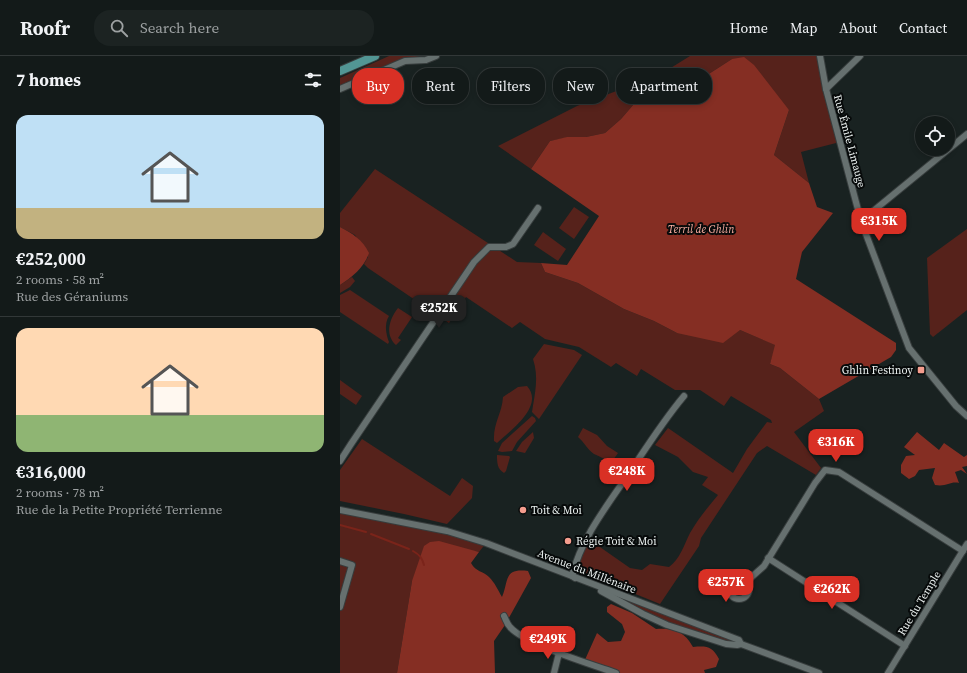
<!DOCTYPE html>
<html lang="en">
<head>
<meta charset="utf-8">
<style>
	:root { --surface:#131a19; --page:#1c2322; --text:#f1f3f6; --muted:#9da1a2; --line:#323838; --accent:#d93025 }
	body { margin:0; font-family:"Source Serif 4",serif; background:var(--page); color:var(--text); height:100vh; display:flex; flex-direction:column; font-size:15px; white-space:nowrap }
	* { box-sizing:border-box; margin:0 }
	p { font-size:13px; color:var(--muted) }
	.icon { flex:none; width:22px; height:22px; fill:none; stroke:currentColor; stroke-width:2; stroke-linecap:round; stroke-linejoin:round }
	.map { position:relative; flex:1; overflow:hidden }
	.details { display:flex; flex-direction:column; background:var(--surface); width:340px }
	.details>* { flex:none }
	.top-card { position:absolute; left:12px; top:12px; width:380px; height:36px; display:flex; gap:8px }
	.fabs { position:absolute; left:575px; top:60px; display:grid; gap:8px }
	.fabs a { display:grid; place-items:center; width:40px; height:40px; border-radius:50%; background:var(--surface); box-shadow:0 2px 6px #0003,0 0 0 1px var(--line); font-size:20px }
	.price { position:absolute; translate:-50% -34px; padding:0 9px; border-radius:8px; background:var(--accent); color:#fff; font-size:13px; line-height:26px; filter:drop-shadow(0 1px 2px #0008) }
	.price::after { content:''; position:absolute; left:50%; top:24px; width:12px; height:9px; margin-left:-6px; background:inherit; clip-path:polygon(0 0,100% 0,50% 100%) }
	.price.active { background:#222; color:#fff }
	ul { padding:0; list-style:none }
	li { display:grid; align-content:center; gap:8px; height:212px; padding:0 16px }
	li+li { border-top:1px solid var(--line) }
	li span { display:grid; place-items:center; height:124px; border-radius:12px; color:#555 }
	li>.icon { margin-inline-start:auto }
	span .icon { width:72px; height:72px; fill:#fffc; stroke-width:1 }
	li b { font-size:17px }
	h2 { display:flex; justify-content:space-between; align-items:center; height:48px; padding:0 16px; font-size:17px }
	.pill { padding:0 14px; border-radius:16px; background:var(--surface); box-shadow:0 2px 6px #0003,0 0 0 1px var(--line); font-size:14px; line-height:36px }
	.pill.active { background:var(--accent); color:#fff }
	header { display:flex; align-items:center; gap:24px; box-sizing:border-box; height:56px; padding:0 20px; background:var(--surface); border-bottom:1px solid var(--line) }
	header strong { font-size:19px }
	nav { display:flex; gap:22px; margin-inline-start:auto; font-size:14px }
	.search { width:280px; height:36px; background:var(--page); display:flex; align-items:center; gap:10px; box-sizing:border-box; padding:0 14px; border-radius:16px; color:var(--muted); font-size:15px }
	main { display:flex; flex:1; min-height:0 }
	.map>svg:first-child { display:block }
	.green { fill:#56221b }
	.forest { fill:#852e23 }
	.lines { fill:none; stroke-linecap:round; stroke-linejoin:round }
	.stream { stroke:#7a241a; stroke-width:2 }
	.minor-casing { stroke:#373d3d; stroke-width:8 }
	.major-casing { stroke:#373d3d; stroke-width:10 }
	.minor { stroke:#66706f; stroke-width:6 }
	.major { stroke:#529694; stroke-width:8 }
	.poi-dot { fill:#f59d8e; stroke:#070a0a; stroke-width:1.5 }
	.labels { text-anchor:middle; stroke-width:4; stroke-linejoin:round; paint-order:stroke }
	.street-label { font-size:11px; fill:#eaf0ef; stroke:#070a0a }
	.park-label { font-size:11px; font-style:italic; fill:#fbafa2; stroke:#070a0a }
	.poi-label { font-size:11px; fill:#eaf0ef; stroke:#070a0a; text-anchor:start }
</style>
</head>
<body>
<header>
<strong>Roofr</strong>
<div class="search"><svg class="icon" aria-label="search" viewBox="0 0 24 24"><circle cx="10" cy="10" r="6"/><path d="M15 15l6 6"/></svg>Search here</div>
<nav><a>Home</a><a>Map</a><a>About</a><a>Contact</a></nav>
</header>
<main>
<section class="details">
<h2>7 homes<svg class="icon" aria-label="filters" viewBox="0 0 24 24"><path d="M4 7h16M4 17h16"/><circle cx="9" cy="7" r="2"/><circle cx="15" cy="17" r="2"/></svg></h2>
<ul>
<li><span style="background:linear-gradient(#bfe0f5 75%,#c2b280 0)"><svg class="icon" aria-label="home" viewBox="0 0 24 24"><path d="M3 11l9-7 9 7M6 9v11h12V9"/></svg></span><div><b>€252,000</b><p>2 rooms · 58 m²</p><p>Rue des Géraniums</p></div></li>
<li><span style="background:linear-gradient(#ffd9b3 70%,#8fb573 0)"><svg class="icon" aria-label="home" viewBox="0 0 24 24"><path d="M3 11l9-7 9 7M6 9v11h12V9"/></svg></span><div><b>€316,000</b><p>2 rooms · 78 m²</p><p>Rue de la Petite Propriété Terrienne</p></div></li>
</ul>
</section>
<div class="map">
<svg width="627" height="617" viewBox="0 0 627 617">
	<rect width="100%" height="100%" fill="#192221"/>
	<!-- green -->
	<g class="green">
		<polygon points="49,0 80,0 56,5 0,30 0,22"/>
		<polygon points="350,0 480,0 500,86 461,96 469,127 434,99 449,54 392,3 344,34 300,41 281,63 265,77 246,81 230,81 210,85 191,113 158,90 237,50 321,18"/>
		<path d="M 35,113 L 177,206 L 201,207 L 205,216 L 238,227 L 284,253 L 314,265 L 337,277 L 400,274 L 436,289 L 430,308 L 440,312 L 479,343 L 484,355 L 454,376 L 481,412 L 476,419 L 427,390 L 417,397 L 361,482 L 359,490 L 320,548 L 234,513 L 247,482 L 290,512 L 302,514 L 310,508 L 329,511 C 340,503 344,489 350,477 C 358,463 368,451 378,439 L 362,429 L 368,421 L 353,416 L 338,401 L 315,389 L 328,372 L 393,417 L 407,393 L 427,366 L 432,367 L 431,364 L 391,340 L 384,350 L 360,334 L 335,334 L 301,313 L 297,320 L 276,307 L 271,311 L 239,291 L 205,283 L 180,266 L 172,272 L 126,241 L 109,267 L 28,212 L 24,208 L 28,201 L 15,179 L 0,171 L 0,157 Z"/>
		<polygon points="234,151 249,161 234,183 219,172"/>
		<polygon points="627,173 627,254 593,281 590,278 587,202"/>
		<polygon points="203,176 226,193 218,205 194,189"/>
		<polygon points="12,221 15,225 10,231 0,237 0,229"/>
		<path d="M 10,234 L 49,260 C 44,268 46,278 49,286 L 48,288 L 0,256 L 0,239 Z"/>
		<path d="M 58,252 L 72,261 L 58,282 L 61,284 L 56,289 C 44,278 50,262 58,252 Z"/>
		<path d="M 204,288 L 234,294 L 242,299 L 199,363 L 192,356 C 195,337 199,321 193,303 Z"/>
		<polygon points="0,324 22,340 16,349 0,338"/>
		<path d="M 187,330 C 205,350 170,375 157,387 L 154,385 C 153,367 162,358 163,341 L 178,331 Z"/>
		<polygon points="192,360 195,362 196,365 177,386 172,395 162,396 158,395 162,387"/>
		<path d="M 243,372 L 257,379 L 267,390 L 278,397 L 271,407 C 266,403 260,401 254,398 C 247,393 244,386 238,381 Z"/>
		<polygon points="193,376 194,382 185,397 176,395 182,386"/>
		<polygon points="22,383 110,440 122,422 133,430 132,442 107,468 64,458 0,445 0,414"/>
		<path d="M 157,399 L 169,400 L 170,401 L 166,415 L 164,417 C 157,413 157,406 157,399 Z"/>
		<polygon points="0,454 50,463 146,487 139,496 134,495 72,525 57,617 0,617"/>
		<polygon points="232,520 401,588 356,580 272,541"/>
	</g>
	<!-- forest -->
	<g class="forest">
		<polygon points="404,1 414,9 449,54 434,99 469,127 477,151 493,157 462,196 456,223 556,287 556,294 551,301 479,343 440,312 430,308 435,289 400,274 383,287 337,277 314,265 284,253 238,227 205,216 201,207 227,209 259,160 191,113 210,85 227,81 246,81 265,77 281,63 300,41 344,34 392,3"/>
		<path d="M 0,171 C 13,178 22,183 29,197 C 24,212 12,221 0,229 Z"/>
		<path d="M 577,376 L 599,394 L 604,387 L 624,401 L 627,399 L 627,410 L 622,411 L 627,418 L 621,414 L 615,416 L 619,427 C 610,425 607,431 595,429 L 592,422 L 595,412 L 579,414 L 575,420 L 569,423 L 561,417 L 561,409 L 566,400 L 575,399 L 564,391 Z"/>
		<path d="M 99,485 L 139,496 L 131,507 C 136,516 143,515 149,521 C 155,527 158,534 162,541 C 169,525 163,512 188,515 L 191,522 L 165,569 L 154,585 L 155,617 L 57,617 L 72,525 L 84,490 L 90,486 Z"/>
		<path d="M 271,548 L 292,557 L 316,573 C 334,572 344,575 353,591 C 367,590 372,590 379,603 L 376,611 L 364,614 L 365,617 L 276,617 L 244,606 L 257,577 L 268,586 L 281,585 L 285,576 L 282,568 L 267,556 L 267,551 Z"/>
	</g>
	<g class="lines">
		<!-- stream -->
		<g class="stream">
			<polyline points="0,469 26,476"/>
			<polyline points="31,478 69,493"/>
			<path d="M 73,495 C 80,499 82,502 84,509"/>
		</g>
		<defs>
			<g id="minor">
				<polyline points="480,0 486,33 521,165 569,292 616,350 627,360"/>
				<polyline points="0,33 65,5 86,4 96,0"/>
				<polyline points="486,33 520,0"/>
				<polyline points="521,165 627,78"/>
				<polyline points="0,405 11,388 134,206 149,191 166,191 173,188 198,152"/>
				<polyline points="0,454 107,475 146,487 399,584 401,588 479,617"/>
				<polyline points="428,502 565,590"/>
				<polyline points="0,505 12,509 0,551"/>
				<path d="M 235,522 L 232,520 C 241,483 266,451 288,419 C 306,392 323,365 344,340"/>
				<circle cx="399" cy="533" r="10"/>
				<polyline points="406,526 424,510 475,427 485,414 499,416 623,495"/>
				<polyline points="261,535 303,558 327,569 386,588 397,589 401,588"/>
				<path d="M 164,560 C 166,564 167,568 170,571 C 184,588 253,609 276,617"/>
				<polyline points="214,617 219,597"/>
				<polyline points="548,617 627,488"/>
			</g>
			<polyline id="major" points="0,15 35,0"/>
		</defs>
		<!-- minor casing -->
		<use href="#minor" class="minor-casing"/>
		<!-- major casing -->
		<use href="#major" class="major-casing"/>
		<!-- minor -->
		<use href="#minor" class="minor"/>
		<!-- major -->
		<use href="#major" class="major"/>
	</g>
	<!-- markers -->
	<g class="poi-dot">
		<rect x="577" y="310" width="8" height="8" rx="2"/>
		<circle cx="183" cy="454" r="4"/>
		<circle cx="228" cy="485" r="4"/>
	</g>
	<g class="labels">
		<!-- street labels -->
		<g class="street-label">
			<text transform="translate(510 85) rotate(75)" y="4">Rue Émile Limauge</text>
			<text transform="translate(247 515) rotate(21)" y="4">Avenue du Millénaire</text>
			<text transform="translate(579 547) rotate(-59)" y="4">Rue du Temple</text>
		</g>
		<!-- park labels -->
		<g class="park-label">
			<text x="361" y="177">Terril de Ghlin</text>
		</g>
		<!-- poi labels -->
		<g class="poi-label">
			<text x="573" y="318" text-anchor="end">Ghlin Festinoy</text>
			<text x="191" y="458">Toit &amp; Moi</text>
			<text x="236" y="489">Régie Toit &amp; Moi</text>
		</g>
	</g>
</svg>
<div class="fabs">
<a><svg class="icon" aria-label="locate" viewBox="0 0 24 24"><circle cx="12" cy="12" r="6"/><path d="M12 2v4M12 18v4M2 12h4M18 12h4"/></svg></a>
</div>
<b class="price" style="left:539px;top:186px">€315K</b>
<b class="price active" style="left:99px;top:273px">€252K</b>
<b class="price" style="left:496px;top:407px">€316K</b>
<b class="price" style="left:287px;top:436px">€248K</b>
<b class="price" style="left:386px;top:547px">€257K</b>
<b class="price" style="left:492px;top:554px">€262K</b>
<b class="price" style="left:208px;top:604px">€249K</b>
<div class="top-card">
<a class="pill active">Buy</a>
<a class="pill">Rent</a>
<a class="pill">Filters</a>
<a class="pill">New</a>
<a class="pill">Apartment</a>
</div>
</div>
</main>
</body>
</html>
